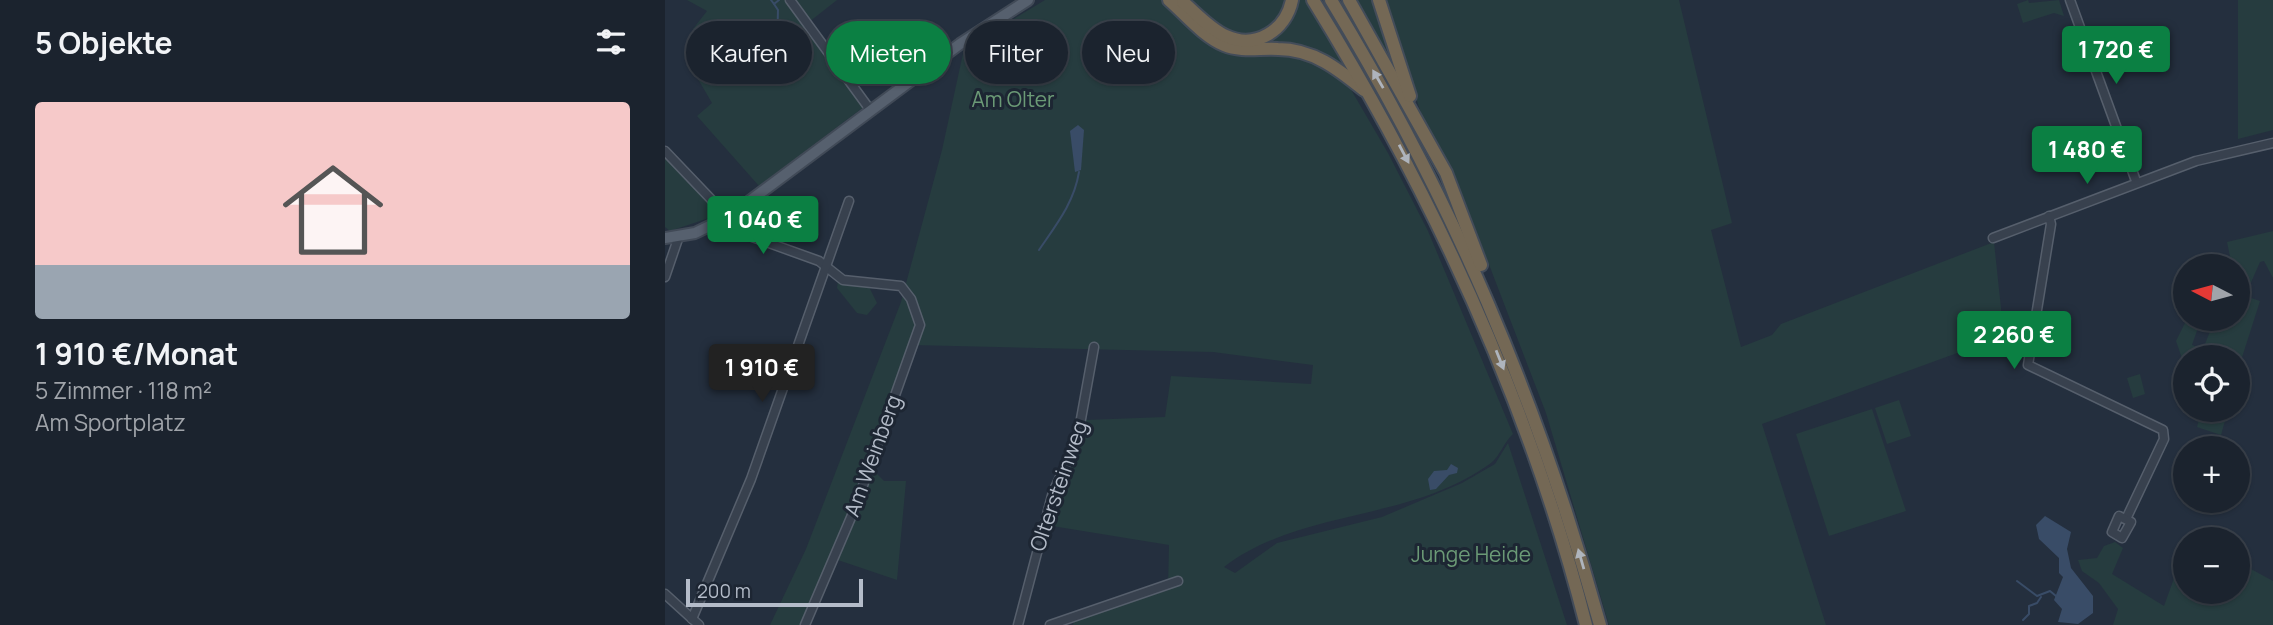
<!DOCTYPE html>
<html lang="de">
<head>
<meta charset="utf-8">
<style>
	:root { --surface:#1b232e; --page:#242b36; --text:#f1f3f6; --muted:#a0a4aa; --line:#39404a; --accent:#0b8043 }
	body { margin:0; font-family:Manrope,sans-serif; background:var(--page); color:var(--text); height:100vh; display:flex; flex-direction:column; font-size:26px; white-space:nowrap }
	* { box-sizing:border-box; margin:0 }
	p { font-size:23px; color:var(--muted) }
	.icon { flex:none; width:38px; height:38px; fill:none; stroke:currentColor; stroke-width:2; stroke-linecap:round; stroke-linejoin:round }
	.map { position:relative; flex:1; overflow:hidden }
	.details { display:flex; flex-direction:column; background:var(--surface); width:665px }
	.details>* { flex:none }
	.hud { position:absolute; left:21px; top:21px; width:665px; height:63px; display:flex; gap:14px }
	.needle { width:46px; rotate:276deg }
	.controls { position:absolute; left:1508px; top:254px; display:grid; gap:14px }
	.controls a { display:grid; place-items:center; width:77px; height:77px; border-radius:50%; background:var(--surface); box-shadow:0 2px 5px #0004,0 0 0 2px var(--line); font-size:35px }
	.scale { position:absolute; left:21px; bottom:18px; width:177px; box-sizing:border-box; padding-left:7px; border:4px solid #b4bcc9; border-top:0; font-size:19px; line-height:24px; white-space:nowrap; color:#b4bcc9; -webkit-text-stroke:5px #1d2633; paint-order:stroke }
	.price { position:absolute; translate:-50% -60px; padding:0 16px; border-radius:7px; background:var(--accent); color:#fff; font-size:23px; line-height:46px; filter:drop-shadow(0 2px 4px #0008) }
	.price::after { content:''; position:absolute; left:50%; top:42px; width:21px; height:16px; margin-left:-10px; background:inherit; clip-path:polygon(0 0,100% 0,50% 100%) }
	.price.active { background:#222; color:#fff }
	ul { padding:0; list-style:none }
	li { display:grid; align-content:center; gap:14px; height:371px; padding:0 35px }
	li+li { border-top:2px solid var(--line) }
	li span { display:grid; place-items:center; height:217px; border-radius:7px; color:#555 }
	li>.icon { margin-inline-start:auto }
	span .icon { width:126px; height:126px; fill:#fffc; stroke-width:1 }
	li b { font-size:30px }
	h2 { display:flex; justify-content:space-between; align-items:center; height:84px; padding:0 35px; font-size:30px }
	.chip { padding:0 24px; border-radius:32px; background:var(--surface); box-shadow:0 2px 5px #0004,0 0 0 2px var(--line); font-size:24px; line-height:63px }
	.chip.active { background:var(--accent); color:#fff }
	main { display:flex; flex:1; min-height:0 }
	.map>svg:first-child { display:block }
	.green { fill:#263c3f }
	.water { fill:#394c67 }
	.lines { fill:none; stroke-linecap:round; stroke-linejoin:round }
	.stream { stroke:#394c67; stroke-width:2 }
	.minor-casing { stroke:#565f6c; stroke-width:11 }
	.major-casing { stroke:#414a57; stroke-width:14 }
	.highway-casing { stroke:#434c59; stroke-width:16 }
	.minor { stroke:#38414e; stroke-width:8 }
	.major { stroke:#56606e; stroke-width:10 }
	.highway { stroke:#746855; stroke-width:12 }
	.oneway { fill:#aeb4bd }
	.labels { text-anchor:middle; stroke-width:6; stroke-linejoin:round; paint-order:stroke }
	.park-label { font-size:21px; fill:#6b9a76; stroke:#1d2633 }
	.street-label { font-size:21px; fill:#b4bcc9; stroke:#1d2633 }
</style>
</head>
<body>
<main>
<section class="details">
<h2>5 Objekte<svg class="icon" aria-label="filters" viewBox="0 0 24 24"><path d="M4 7h16M4 17h16"/><circle cx="9" cy="7" r="2"/><circle cx="15" cy="17" r="2"/></svg></h2>
<ul>
<li><span style="background:linear-gradient(#f6c9c9 75%,#9aa5b1 0)"><svg class="icon" aria-label="home" viewBox="0 0 24 24"><path d="M3 11l9-7 9 7M6 9v11h12V9"/></svg></span><div><b>1 910 €/Monat</b><p>5 Zimmer · 118 m²</p><p>Am Sportplatz</p></div></li>
</ul>
</section>
<div class="map">
<svg width="1608" height="625" viewBox="0 0 1608 625">
	<rect width="100%" height="100%" fill="#242f3e"/>
	<!-- green -->
	<g class="green">
		<polygon points="22,0 121,0 200,106 94,186 32,116 47,103 30,74 51,55 47,43 28,29 42,11"/>
		<polygon points="127,0 172,0 144,22"/>
		<path d="M 380,0 L 500,0 L 536,34 L 634,54 L 681,81 L 723,153 L 763,231 L 848,434 C 839,442 835,456 826,463 C 746,522 636,508 559,567 L 570,573 L 612,543 L 717,517 L 797,483 L 830,464 L 843,443 L 902,625 L 408,625 L 409,621 L 503,590 L 504,545 L 381,525 L 421,420 L 500,417 L 506,376 L 646,384 L 648,365 L 548,352 L 247,345 L 202,464 L 219,481 L 241,481 L 232,580 L 167,558 L 137,625 L 105,625 L 141,549 L 236,302 L 277,150 L 299,49 Z"/>
		<path d="M 526,0 L 623,0 C 593,58 563,35 526,0 Z"/>
		<polygon points="632,0 640,0 681,69 669,61 593,43"/>
		<polygon points="689,0 710,0 736,79"/>
		<polygon points="718,0 1014,0 1067,223 1046,230 1076,347 1107,335 1116,324 1329,242 1339,336 1097,424 1161,625 944,625 881,413 805,215 757,116"/>
		<polygon points="1363,0 1364,3 1394,0 1399,16 1389,13 1358,23 1352,4"/>
		<polygon points="1573,0 1608,0 1608,130 1573,139"/>
		<polygon points="0,156 56,214 5,231 0,227"/>
		<polygon points="1608,231 1608,278 1599,261 1595,262 1580,296 1595,301 1573,370 1573,357 1521,357 1521,370 1511,341 1522,319 1536,319 1527,345 1538,349 1550,319 1573,318 1573,266 1567,266 1562,242"/>
		<polygon points="173,281 204,287 212,303 202,315 192,313 172,288"/>
		<polygon points="1475,374 1480,394 1468,398 1462,378"/>
		<polygon points="1234,400 1246,436 1222,444 1210,408"/>
		<polygon points="1207,409 1241,511 1164,536 1131,434"/>
		<polygon points="1530,410 1563,410 1556,435 1532,427 1536,412"/>
		<polygon points="1450,542 1458,548 1447,574 1499,606 1521,545 1521,592 1573,592 1573,562 1608,581 1608,625 1448,625 1453,609 1434,583 1417,571 1413,560 1432,558 1439,546"/>
	</g>
	<!-- water -->
	<g class="water">
		<polygon points="413,125 419,130 416,170 410,172 405,131"/>
		<polygon points="786,464 793,468 792,473 784,475 771,489 765,490 763,479 769,471 782,470"/>
		<polygon points="1380,516 1406,532 1402,549 1406,568 1428,596 1428,613 1413,624 1393,622 1397,609 1389,600 1398,577 1394,573 1394,558 1374,539 1371,525"/>
	</g>
	<g class="lines">
		<!-- stream -->
		<g class="stream">
			<polyline points="106,0 109,4 114,0"/>
			<polyline points="109,4 113,10 112,47"/>
			<path d="M 374,250 C 391,225 409,203 414,172"/>
			<polyline points="1352,581 1372,596 1385,591 1391,596"/>
			<polyline points="1358,620 1364,614 1364,606 1372,603 1376,597"/>
		</g>
		<defs>
			<g id="minor">
				<polyline points="125,0 206,111"/>
				<polyline points="1405,0 1471,181"/>
				<polyline points="0,151 63,217"/>
				<polyline points="1384,216 1386,224 1363,365 1498,430 1499,439 1462,517"/>
				<polyline points="55,222 65,229 154,261 178,280 236,286 246,299 255,325 190,508 140,625"/>
				<polyline points="1328,238 1531,161 1608,143"/>
				<polyline points="0,277 14,236"/>
				<polygon points="1454,516 1466,522 1457,538 1447,532"/>
				<polyline points="0,594 34,625"/>
				<polyline points="27,619 86,479 184,201"/>
				<polyline points="353,625 388,492 412,441 429,347"/>
				<polyline points="385,625 513,581"/>
			</g>
			<polyline id="major" points="0,238 30,233 63,217 295,44 363,0"/>
			<g id="highway">
				<path d="M 504,0 C 521,15 538,36 559,45 C 576,52 594,48 613,49 C 648,49 673,69 699,90"/>
				<path d="M 648,0 C 769,196 864,402 921,625"/>
				<path d="M 666,0 C 788,201 872,398 935,625"/>
				<polyline points="684,0 781,173 816,265"/>
				<polyline points="714,0 745,96"/>
				<path d="M 518,2 C 531,13 545,29 561,36 C 591,50 621,30 627,0"/>
			</g>
		</defs>
		<!-- minor casing -->
		<use href="#minor" class="minor-casing"/>
		<!-- major casing -->
		<use href="#major" class="major-casing"/>
		<!-- highway casing -->
		<use href="#highway" class="highway-casing"/>
		<!-- minor -->
		<use href="#minor" class="minor"/>
		<!-- major -->
		<use href="#major" class="major"/>
		<!-- highway -->
		<use href="#highway" class="highway"/>
	</g>
	<!-- one-way arrows -->
	<defs><path id="oneway-solid" d="M-6-.8H1V-3.2L6.5 0L1 3.2V.8H-6Z" transform="scale(1.75)"/></defs>
	<g class="oneway">
		<use href="#oneway-solid" transform="translate(713 79) rotate(-120)"/>
		<use href="#oneway-solid" transform="translate(739 154) rotate(62)"/>
		<use href="#oneway-solid" transform="translate(835 360) rotate(68)"/>
		<use href="#oneway-solid" transform="translate(916 559) rotate(-106)"/>
	</g>
	<g class="labels">
		<!-- park labels -->
		<g class="park-label">
			<text x="348" y="107">Am Olter</text>
			<text x="806" y="562">Junge Heide</text>
		</g>
		<!-- street labels -->
		<g class="street-label">
			<text transform="translate(208 456) rotate(-70)" y="7">Am Weinberg</text>
			<text transform="translate(394 486) rotate(-71)" y="7">Oltersteinweg</text>
		</g>
	</g>
</svg>
<div class="controls">
<a><svg class="needle" viewBox="-14 -14 28 28"><path d="M0-13l5 13h-10z" fill="#e53935"/><path d="M0 13l5-13h-10z" fill="#a0a4aa"/></svg></a>
<a><svg class="icon" aria-label="locate" viewBox="0 0 24 24"><circle cx="12" cy="12" r="6"/><path d="M12 2v4M12 18v4M2 12h4M18 12h4"/></svg></a>
<a>+</a>
<a>−</a>
</div>
<div class="scale">200 m</div>
<b class="price" style="left:1451px;top:86px">1 720 €</b>
<b class="price" style="left:1422px;top:186px">1 480 €</b>
<b class="price" style="left:98px;top:256px">1 040 €</b>
<b class="price" style="left:1349px;top:371px">2 260 €</b>
<b class="price active" style="left:97px;top:404px">1 910 €</b>
<div class="hud">
<a class="chip">Kaufen</a>
<a class="chip active">Mieten</a>
<a class="chip">Filter</a>
<a class="chip">Neu</a>
</div>
</div>
</main>
</body>
</html>
